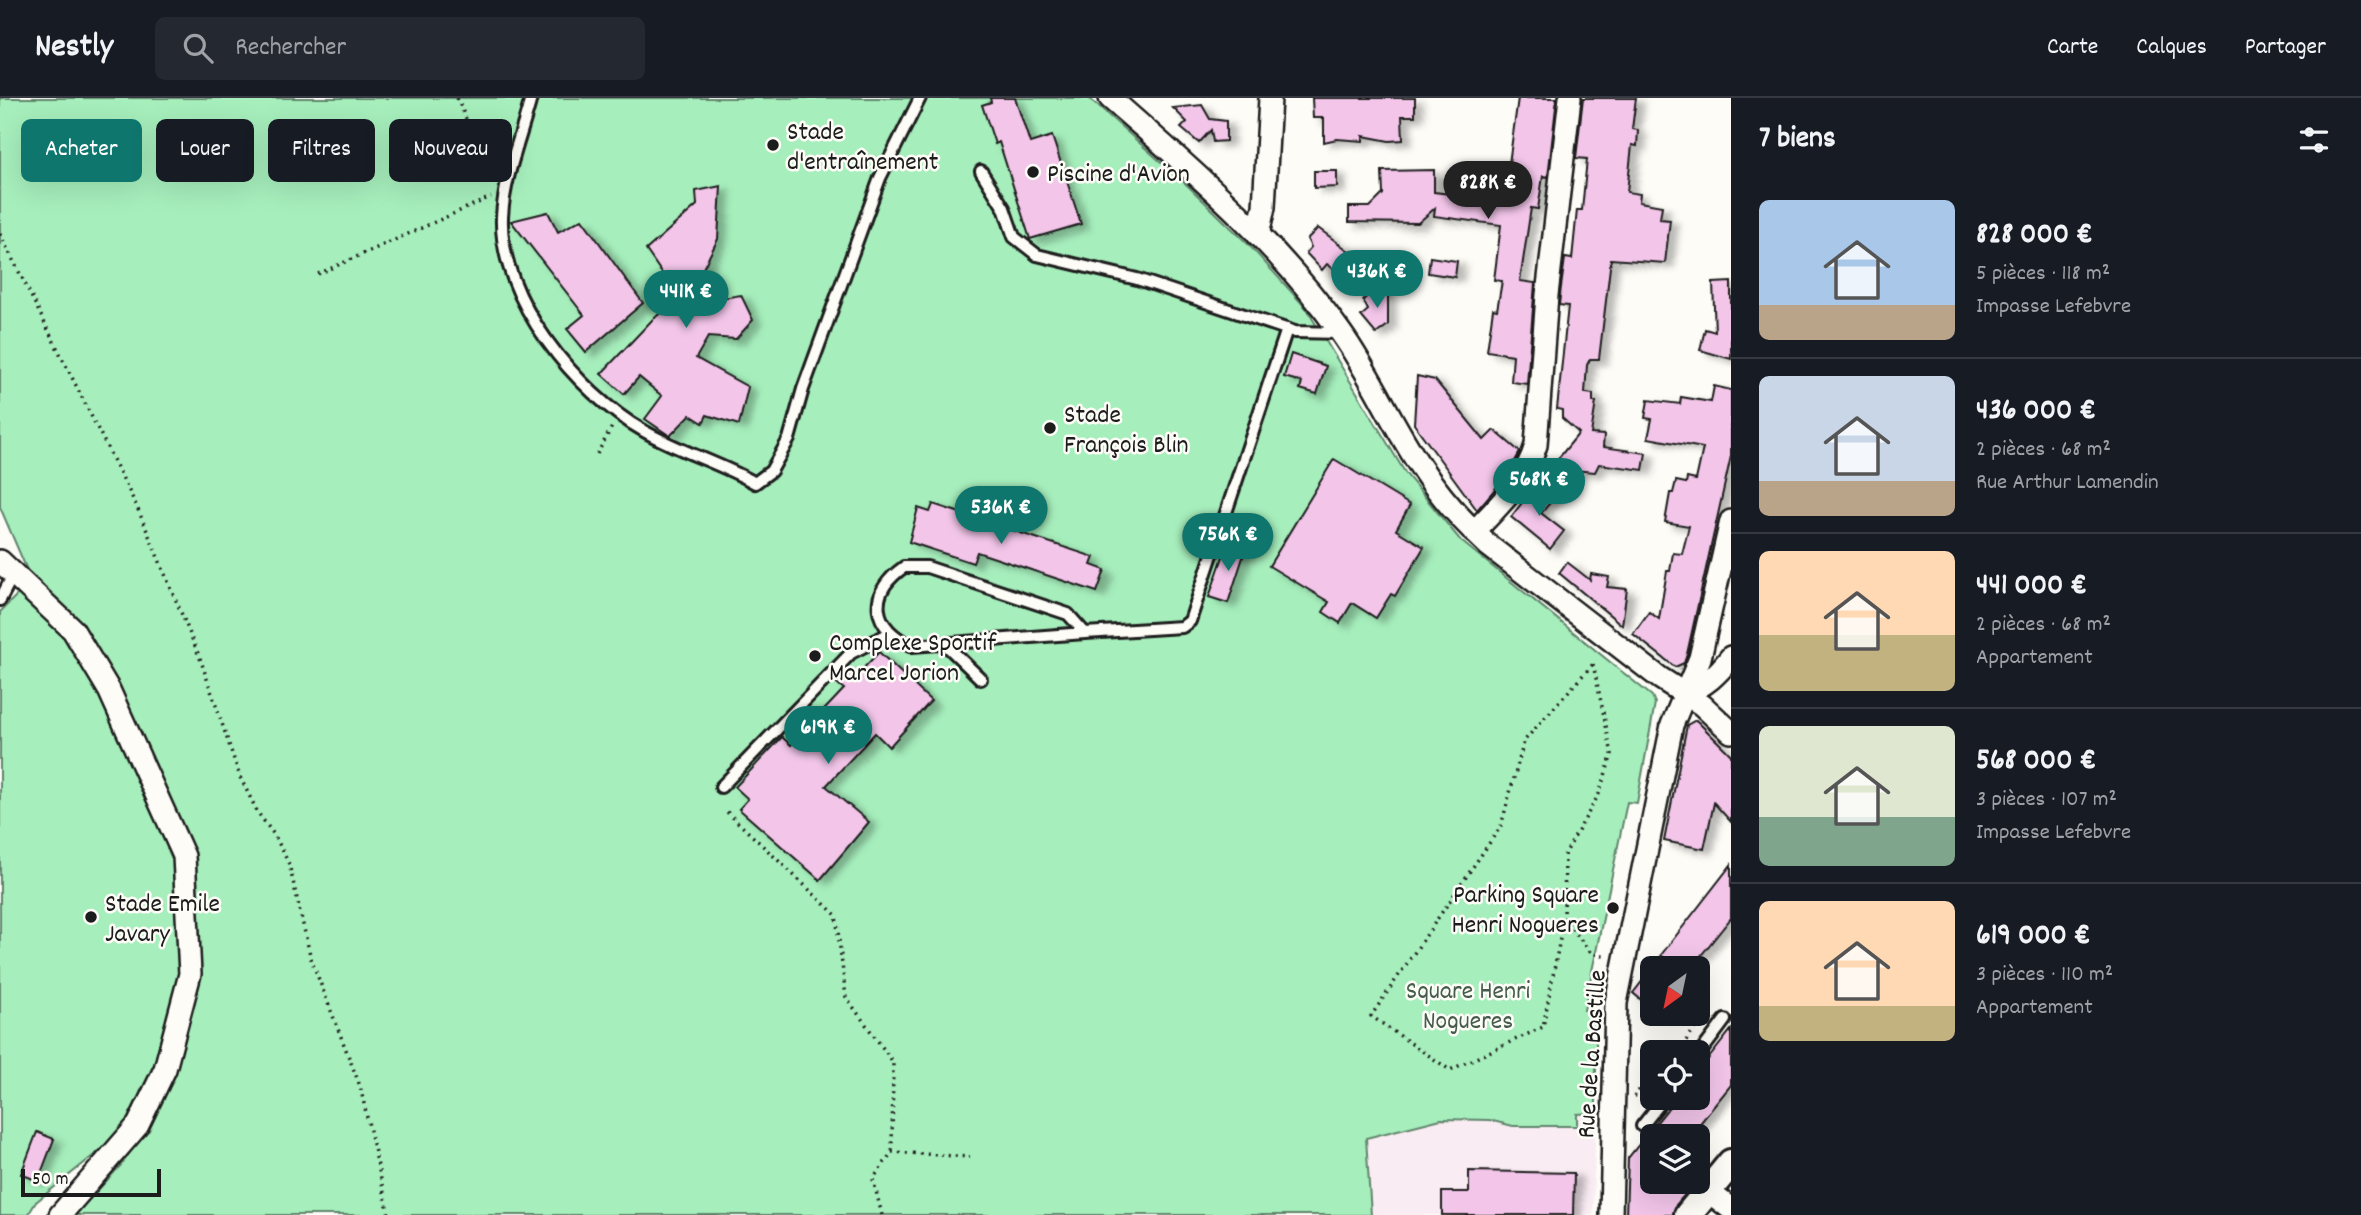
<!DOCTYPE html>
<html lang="fr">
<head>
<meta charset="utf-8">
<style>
	:root { --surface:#171b24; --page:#242831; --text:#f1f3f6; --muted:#9ea1a6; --line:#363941; --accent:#0f766e }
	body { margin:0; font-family:Dekko,sans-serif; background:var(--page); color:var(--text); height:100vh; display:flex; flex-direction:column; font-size:26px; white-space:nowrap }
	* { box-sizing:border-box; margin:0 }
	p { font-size:23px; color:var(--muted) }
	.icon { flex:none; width:38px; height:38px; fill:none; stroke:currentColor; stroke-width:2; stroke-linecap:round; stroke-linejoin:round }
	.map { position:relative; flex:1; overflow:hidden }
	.details { display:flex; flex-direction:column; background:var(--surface); width:630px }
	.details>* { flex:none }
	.guide { position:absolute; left:21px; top:21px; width:665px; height:63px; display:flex; gap:14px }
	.needle { width:46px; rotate:213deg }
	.buttons { position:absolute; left:1640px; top:858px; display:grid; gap:14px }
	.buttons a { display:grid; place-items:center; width:70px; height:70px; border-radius:10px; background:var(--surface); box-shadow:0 7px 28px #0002; font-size:35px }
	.scale { position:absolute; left:21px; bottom:18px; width:140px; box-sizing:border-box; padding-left:7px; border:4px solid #1c1c1c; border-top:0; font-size:19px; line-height:24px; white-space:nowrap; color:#1c1c1c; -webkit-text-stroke:5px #fdfcf7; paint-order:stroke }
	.price { position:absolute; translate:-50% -60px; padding:0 16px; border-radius:24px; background:var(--accent); color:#fff; font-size:23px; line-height:46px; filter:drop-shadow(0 2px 4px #0008) }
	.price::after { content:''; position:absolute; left:50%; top:42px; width:21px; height:16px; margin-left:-10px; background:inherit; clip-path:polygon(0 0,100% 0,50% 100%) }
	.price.selected { background:#222; color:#fff }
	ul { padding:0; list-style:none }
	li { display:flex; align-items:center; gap:21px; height:175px; padding:0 28px }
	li+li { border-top:2px solid var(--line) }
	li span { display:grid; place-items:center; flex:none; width:196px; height:140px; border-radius:10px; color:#555 }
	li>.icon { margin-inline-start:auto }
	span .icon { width:84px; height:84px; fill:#fffc; stroke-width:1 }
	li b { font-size:30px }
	h2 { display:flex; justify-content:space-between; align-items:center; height:84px; padding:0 28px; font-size:30px }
	.tag { padding:0 24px; border-radius:10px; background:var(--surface); box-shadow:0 7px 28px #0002; font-size:24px; line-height:63px }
	.tag.selected { background:var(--accent); color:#fff }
	header { display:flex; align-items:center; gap:42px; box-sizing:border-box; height:98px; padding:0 35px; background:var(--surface); border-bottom:2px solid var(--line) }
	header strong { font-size:33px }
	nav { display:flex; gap:38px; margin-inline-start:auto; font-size:24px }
	.search { width:490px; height:63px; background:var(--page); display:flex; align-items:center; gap:18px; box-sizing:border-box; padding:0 24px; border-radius:10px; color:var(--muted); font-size:26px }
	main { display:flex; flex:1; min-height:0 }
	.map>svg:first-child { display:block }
	.built { fill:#faecf3 }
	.green { fill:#a6eebc; stroke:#61856c; stroke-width:2 }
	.building { fill:#f2c5e9; stroke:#1c1c1c; stroke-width:2; filter:url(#shadow) }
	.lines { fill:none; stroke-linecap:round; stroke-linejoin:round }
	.service-casing { stroke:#1c1c1c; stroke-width:16 }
	.minor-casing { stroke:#1c1c1c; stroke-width:26 }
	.tertiary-casing { stroke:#1c1c1c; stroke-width:32 }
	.path { stroke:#1c1c1c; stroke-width:3.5; stroke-dasharray:2 5; stroke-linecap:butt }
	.service { stroke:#fdfcf7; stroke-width:10 }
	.minor { stroke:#fdfcf7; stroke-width:21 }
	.tertiary { stroke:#fdfcf7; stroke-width:26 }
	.poi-dot { fill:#1c1c1c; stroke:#fdfcf7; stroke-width:2.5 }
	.labels { text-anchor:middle; stroke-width:5; stroke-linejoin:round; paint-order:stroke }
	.poi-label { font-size:26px; fill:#1c1c1c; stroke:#fdfcf7; text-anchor:start }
	.park-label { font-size:26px; fill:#455b4c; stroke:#fdfcf7 }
	.street-label { font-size:26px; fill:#1c1c1c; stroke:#fdfcf7 }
</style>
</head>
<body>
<header>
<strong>Nestly</strong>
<div class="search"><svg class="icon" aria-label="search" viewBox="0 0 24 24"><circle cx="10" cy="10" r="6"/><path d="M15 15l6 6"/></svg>Rechercher</div>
<nav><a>Carte</a><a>Calques</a><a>Partager</a></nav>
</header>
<main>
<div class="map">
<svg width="1731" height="1117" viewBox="0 0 1731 1117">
	<defs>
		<filter id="shadow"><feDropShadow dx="8" dy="4.5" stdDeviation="3.5" flood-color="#0004"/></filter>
	</defs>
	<rect width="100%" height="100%" fill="#fdfcf7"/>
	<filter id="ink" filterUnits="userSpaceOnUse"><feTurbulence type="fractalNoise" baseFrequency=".0143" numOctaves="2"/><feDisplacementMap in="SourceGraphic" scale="14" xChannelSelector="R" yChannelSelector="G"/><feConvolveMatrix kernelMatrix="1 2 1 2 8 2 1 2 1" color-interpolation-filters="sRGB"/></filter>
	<g filter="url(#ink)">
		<!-- built -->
		<polygon class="built" points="1596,1015 1593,1117 1339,1117 1329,1049 1441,1021 1489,1022 1513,1028 1577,1028 1577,1016"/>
		<!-- green -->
		<g class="green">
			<polygon points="0,0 1089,0 1188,88 1249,147 1306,210 1406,376 1461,443 1652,598 1655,605 1637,705 1627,704 1584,912 1596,915 1596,1015 1577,1016 1577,1028 1513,1028 1489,1022 1441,1021 1366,1040 1371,1117 75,1117 121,1067 143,1036 190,887 184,742 27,472 0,409"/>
			<polygon points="20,494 65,539 108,612 177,762 180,845 178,882 164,942 149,990 125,1032 36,1104 28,1117 0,1117 0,514"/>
		</g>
		<!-- building -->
		<g class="building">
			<polygon points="990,0 1015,0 1030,45 1052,38 1081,126 1030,141 999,44 995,46 982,7 991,4"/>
			<polygon points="1312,0 1415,0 1415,18 1402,18 1403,42 1389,43 1363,38 1363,43 1337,41 1324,44 1324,20 1313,20"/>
			<polygon points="1518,0 1557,0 1548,79 1543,78 1538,111 1531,110 1520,183 1535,185 1527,286 1511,284 1513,257 1487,253 1493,211 1497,212 1502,183 1494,182 1501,127 1434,118 1435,110 1418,125 1349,124 1349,109 1370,109 1383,96 1382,73 1434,72 1434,94 1494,101 1495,94 1505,95"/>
			<polygon points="1583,0 1636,0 1632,31 1638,32 1637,48 1632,47 1627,94 1640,96 1639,104 1662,108 1660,121 1670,122 1665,165 1611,161 1599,261 1590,261 1587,267 1585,295 1593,296 1593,304 1596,304 1591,336 1604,337 1603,349 1646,355 1643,372 1599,366 1595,374 1573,372 1573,376 1548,373 1579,335 1562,320 1562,312 1557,311 1568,208 1559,207 1561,189 1565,160 1572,161 1577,112 1582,112 1587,61 1576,60"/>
			<polygon points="1202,7 1210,21 1226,23 1226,43 1213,44 1211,32 1199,45 1181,30 1187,24 1173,10"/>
			<polygon points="1314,73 1337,73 1337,89 1314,90"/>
			<polygon points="721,88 718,141 685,206 741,197 753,222 736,241 708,239 696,260 748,289 739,327 707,317 703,325 690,317 670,338 645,321 662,298 639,279 624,296 601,276 653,221 670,208 683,206 646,152 697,107 696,93"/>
			<polygon points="548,114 558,134 582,121 643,205 586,254 567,231 584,217 511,123"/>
			<polygon points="1318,130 1353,156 1335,172 1327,166 1322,172 1306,155 1311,149 1307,141"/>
			<polygon points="1430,159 1457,163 1455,179 1428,175"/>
			<polygon points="1731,184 1731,261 1700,252 1705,231 1715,234 1713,185"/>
			<polygon points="1381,186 1388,196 1388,227 1376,236 1361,218 1368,212 1363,202"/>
			<polygon points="1291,256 1326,268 1317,296 1300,291 1302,284 1284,279"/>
			<polygon points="1417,278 1435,282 1484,342 1494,332 1520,354 1508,376 1477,412 1414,326"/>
			<polygon points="1714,288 1731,292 1731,358 1687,556 1684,565 1675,569 1633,536 1649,514 1659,521 1667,473 1670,473 1673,455 1682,456 1689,428 1665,424 1670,395 1673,395 1676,383 1686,385 1687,380 1696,382 1703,350 1648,340 1652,321 1645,320 1648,302 1680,306 1681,299 1711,304"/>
			<polygon points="1334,361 1410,407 1396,432 1424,449 1395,498 1391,496 1376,520 1352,505 1340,525 1323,514 1329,504 1269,468"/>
			<polygon points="1543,388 1556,398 1541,415 1564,433 1550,451 1511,419 1525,401 1529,404"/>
			<polygon points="933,406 1094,459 1091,467 1105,472 1097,494 977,454 973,465 909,444 918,410 930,414"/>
			<polygon points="1228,444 1246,450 1228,505 1209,499"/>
			<polygon points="1567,464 1590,482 1591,476 1609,479 1607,489 1627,491 1622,527 1559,475"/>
			<polygon points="879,554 931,603 889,649 875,635 826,688 869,724 820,782 739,711 748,701 735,689 782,639 791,647 844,591 835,584 848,570 856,578"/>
			<polygon points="1696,622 1731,657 1731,724 1714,705 1704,751 1664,743 1687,627"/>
			<polygon points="1731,767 1731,820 1691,870 1676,870 1661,857"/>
			<polygon points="1644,881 1652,887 1652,911 1633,895"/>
			<polygon points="1731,932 1731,987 1690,1038 1652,1038 1652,1083 1694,1086 1676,1107 1673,1117 1626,1117 1628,1060 1677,999 1698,999 1698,974"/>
			<polygon points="37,1034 54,1041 38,1083 21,1076"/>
			<polygon points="1469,1073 1574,1075 1573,1117 1442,1117 1442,1094 1469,1094"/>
		</g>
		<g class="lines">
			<defs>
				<g id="service">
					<path d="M 531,0 C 521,39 504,79 502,119 C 499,201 577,295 644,333 C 680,354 720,365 755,385 L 771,373 L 789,341 L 803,291 L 880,80 L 920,0"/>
					<polyline points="981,73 1004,110 1014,139 1037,157 1137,181 1295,234 1342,235"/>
					<path d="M 904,469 L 927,469 L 1068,516 L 1085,535 L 912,548 C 871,529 867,495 904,469 Z"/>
					<polyline points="0,502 14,475"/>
					<polyline points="1085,535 1182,529 1190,523 1287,231"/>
					<polyline points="946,547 981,581"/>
					<polyline points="721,689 851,555 890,535"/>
					<polyline points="1698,958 1725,922"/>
					<polyline points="1642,1028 1665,999"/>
				</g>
				<g id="minor">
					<path d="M 1110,0 C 1192,72 1278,145 1341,235 C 1371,277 1391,325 1420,368 C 1439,397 1463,424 1489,448 L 1660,580 L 1702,607 L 1731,634"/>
					<polyline points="1258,137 1264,109 1270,0"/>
					<path d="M 1474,434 C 1499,407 1526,383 1536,347 L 1547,197 L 1570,0"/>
					<polyline points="0,463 73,532 109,592 184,758 190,876 165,971 138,1027 60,1117"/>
					<path d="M 1685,596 C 1706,587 1717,577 1731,559"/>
					<polyline points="1708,1093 1731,1111"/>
					<polyline points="1611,1117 1616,905 1672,627 1700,560 1731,423"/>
				</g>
				<polyline id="tertiary" points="1688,1117 1731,1065"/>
			</defs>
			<!-- service casing -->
			<use href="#service" class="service-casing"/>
			<!-- minor casing -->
			<use href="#minor" class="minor-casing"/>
			<!-- tertiary casing -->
			<use href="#tertiary" class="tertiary-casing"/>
			<!-- path -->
			<g class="path">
				<polyline points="457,0 493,83"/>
				<polyline points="0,136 137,409 200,560 240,679 258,715 275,738 289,766 311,861 360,988 389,1117"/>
				<polyline points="318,176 491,99"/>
				<polyline points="597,356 613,327"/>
				<polyline points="1593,566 1612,656 1599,696 1565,756 1564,820 1591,855 1607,859"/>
				<polyline points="727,714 836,817 846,899 893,964 892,1054"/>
				<polyline points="1564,820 1543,929 1450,972 1371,918 1501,728 1524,643 1593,566"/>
				<polyline points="1678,954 1709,910"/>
				<polyline points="1634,999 1652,975"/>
				<polyline points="882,1117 873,1081 892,1054 970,1059"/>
			</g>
			<!-- service -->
			<use href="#service" class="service"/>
			<!-- minor -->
			<use href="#minor" class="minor"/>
			<!-- tertiary -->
			<use href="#tertiary" class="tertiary"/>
		</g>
	</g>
	<!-- markers -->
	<g class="poi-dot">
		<circle cx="773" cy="47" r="7"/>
		<circle cx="1033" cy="74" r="7"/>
		<circle cx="1050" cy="330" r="7"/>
		<circle cx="815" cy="558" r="7"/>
		<circle cx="1613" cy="810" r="7"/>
		<circle cx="91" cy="819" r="7"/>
	</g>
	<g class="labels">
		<!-- poi labels -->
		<g class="poi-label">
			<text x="787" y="41">Stade<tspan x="787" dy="30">d'entraînement</tspan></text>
			<text x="1047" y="83">Piscine d'Avion</text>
			<text x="1064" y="324">Stade<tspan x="1064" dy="30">François Blin</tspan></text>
			<text x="829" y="552">Complexe Sportif<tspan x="829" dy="30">Marcel Jorion</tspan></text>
			<text x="1599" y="804" text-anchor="end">Parking Square<tspan x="1599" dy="30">Henri Nogueres</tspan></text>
			<text x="105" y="813">Stade Emile<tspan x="105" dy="30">Javary</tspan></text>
		</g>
		<!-- park labels -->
		<g class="park-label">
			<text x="1468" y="900">Square Henri<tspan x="1468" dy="30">Nogueres</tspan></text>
		</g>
		<!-- street labels -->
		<g class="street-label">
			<text transform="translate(1590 956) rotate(-86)" y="9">Rue de la Bastille</text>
		</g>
	</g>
</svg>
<div class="buttons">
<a><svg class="needle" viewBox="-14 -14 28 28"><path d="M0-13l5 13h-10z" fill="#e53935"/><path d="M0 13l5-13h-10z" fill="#9ea1a6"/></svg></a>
<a><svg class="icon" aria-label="locate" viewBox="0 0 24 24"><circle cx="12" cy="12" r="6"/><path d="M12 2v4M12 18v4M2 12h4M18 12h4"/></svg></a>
<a><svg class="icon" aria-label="layers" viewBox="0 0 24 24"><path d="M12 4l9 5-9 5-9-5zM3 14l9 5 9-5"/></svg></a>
</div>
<div class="scale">50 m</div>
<b class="price selected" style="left:1488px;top:123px">828K €</b>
<b class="price" style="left:1377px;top:212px">436K €</b>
<b class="price" style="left:686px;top:232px">441K €</b>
<b class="price" style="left:1539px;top:420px">568K €</b>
<b class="price" style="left:1001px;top:448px">536K €</b>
<b class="price" style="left:1228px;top:475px">756K €</b>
<b class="price" style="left:828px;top:668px">619K €</b>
<div class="guide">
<a class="tag selected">Acheter</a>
<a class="tag">Louer</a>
<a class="tag">Filtres</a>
<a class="tag">Nouveau</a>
</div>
</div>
<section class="details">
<h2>7 biens<svg class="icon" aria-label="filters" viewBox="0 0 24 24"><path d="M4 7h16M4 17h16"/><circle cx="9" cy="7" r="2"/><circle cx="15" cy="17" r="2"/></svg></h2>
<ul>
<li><span style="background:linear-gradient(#a9c7e8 75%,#b9a48a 0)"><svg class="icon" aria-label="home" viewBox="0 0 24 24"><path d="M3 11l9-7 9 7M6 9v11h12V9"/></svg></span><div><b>828 000 €</b><p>5 pièces · 118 m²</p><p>Impasse Lefebvre</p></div></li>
<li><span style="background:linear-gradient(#c9d6e8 75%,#b9a48a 0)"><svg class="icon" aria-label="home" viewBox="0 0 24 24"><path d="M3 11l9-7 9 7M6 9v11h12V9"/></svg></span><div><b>436 000 €</b><p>2 pièces · 68 m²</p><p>Rue Arthur Lamendin</p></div></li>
<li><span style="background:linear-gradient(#ffd9b3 60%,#c2b280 0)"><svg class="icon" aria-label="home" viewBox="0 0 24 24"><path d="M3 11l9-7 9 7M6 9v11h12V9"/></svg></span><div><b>441 000 €</b><p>2 pièces · 68 m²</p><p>Appartement</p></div></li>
<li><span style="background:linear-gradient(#dfe7d0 65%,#7fa58c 0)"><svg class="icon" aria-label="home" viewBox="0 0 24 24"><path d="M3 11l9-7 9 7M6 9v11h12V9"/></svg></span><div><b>568 000 €</b><p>3 pièces · 107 m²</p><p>Impasse Lefebvre</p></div></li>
<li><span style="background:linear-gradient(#ffd9b3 75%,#c2b280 0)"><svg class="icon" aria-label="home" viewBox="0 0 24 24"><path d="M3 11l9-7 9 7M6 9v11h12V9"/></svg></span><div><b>619 000 €</b><p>3 pièces · 110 m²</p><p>Appartement</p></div></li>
</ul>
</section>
</main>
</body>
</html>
